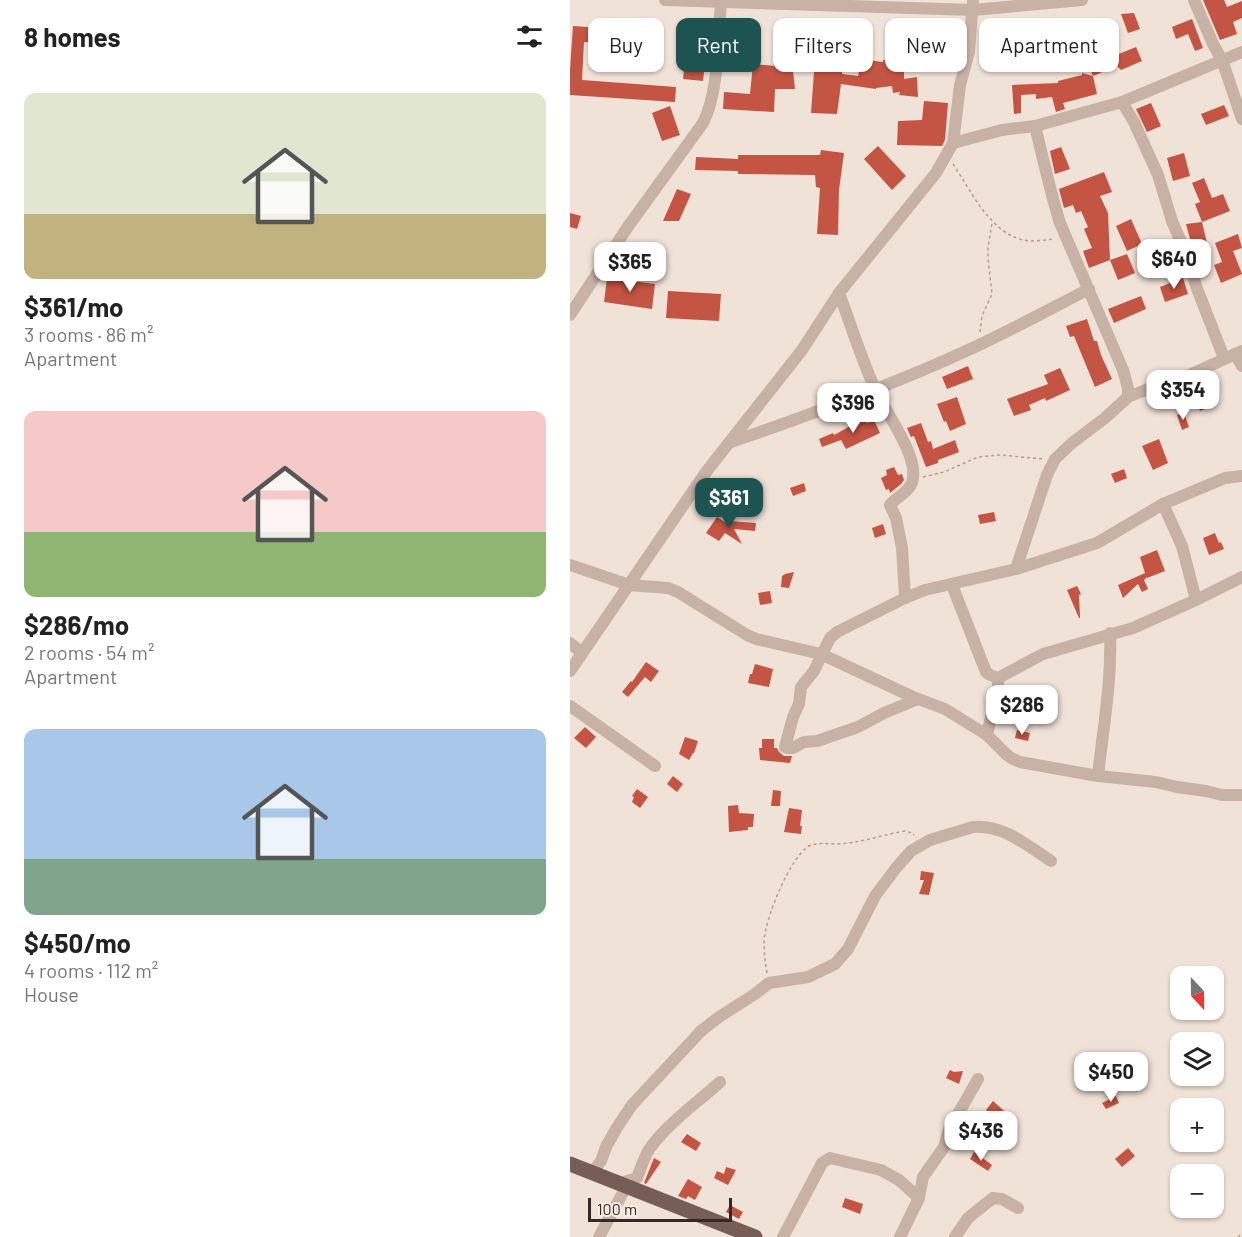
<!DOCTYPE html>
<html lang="en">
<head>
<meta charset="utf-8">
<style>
	:root { --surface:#fff; --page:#f6f6f6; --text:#222; --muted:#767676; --accent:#1d5452 }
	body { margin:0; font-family:Barlow,sans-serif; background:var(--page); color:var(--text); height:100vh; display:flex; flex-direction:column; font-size:22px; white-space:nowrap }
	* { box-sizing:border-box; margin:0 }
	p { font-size:20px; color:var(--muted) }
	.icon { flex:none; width:33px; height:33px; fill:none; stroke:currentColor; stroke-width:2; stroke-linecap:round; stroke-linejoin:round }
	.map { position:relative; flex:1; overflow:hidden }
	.side { display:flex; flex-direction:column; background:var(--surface); width:570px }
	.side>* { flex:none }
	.banner { position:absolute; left:18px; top:18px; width:564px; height:54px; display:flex; gap:12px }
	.needle { width:39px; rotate:158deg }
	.tools { position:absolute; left:600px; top:966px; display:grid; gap:12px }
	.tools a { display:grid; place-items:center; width:54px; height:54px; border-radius:12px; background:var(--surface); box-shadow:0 2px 4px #0004; font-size:30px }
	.scale { position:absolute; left:18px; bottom:15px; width:144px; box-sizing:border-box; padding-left:6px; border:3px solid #342926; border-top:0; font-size:16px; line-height:21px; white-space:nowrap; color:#342926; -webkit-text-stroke:4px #f9ede4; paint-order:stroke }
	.price { position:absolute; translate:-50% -51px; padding:0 14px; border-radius:12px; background:#fff; color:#222; font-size:20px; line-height:39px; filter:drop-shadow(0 2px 3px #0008) }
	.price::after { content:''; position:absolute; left:50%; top:36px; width:18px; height:14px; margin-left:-9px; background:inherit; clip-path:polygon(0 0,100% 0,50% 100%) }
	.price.selected { background:var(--accent); color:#fff }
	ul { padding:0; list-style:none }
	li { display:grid; align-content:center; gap:12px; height:318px; padding:0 24px }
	li span { display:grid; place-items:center; height:186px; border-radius:12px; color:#555 }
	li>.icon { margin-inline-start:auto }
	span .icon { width:108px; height:108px; fill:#fffc; stroke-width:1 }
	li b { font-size:26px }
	h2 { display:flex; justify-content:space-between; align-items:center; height:72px; padding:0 24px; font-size:26px }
	.pill { padding:0 21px; border-radius:12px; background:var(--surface); box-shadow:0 2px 4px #0004; font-size:21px; line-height:54px }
	.pill.selected { background:var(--accent); color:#fff }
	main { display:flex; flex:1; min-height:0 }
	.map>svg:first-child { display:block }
	.building { fill:#c45443; fill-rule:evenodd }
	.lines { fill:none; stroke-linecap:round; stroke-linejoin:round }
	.path { stroke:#b49b8f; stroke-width:1.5; stroke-dasharray:3 3; stroke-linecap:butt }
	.minor { stroke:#c8b1a5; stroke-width:12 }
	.major { stroke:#765e57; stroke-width:15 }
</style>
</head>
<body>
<main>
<section class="side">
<h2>8 homes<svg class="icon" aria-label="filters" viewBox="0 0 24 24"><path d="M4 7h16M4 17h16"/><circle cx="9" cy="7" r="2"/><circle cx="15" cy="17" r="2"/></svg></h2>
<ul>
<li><span style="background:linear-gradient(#dfe7d0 65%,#c2b280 0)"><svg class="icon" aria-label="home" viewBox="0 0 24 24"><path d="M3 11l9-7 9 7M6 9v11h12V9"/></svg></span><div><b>$361/mo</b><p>3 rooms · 86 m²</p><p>Apartment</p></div></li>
<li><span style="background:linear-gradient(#f6c9c9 65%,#8fb573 0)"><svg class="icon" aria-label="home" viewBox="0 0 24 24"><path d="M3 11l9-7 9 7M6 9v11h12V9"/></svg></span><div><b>$286/mo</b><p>2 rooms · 54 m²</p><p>Apartment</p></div></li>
<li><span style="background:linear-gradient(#a9c7e8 70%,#7fa58c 0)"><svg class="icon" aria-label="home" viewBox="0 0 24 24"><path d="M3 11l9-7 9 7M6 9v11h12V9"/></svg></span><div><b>$450/mo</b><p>4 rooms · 112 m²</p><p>House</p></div></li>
</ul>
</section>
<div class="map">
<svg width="672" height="1237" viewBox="0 0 672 1237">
	<rect width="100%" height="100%" fill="#f1e2d8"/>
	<!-- building -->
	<g class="building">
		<polygon points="633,0 654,0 657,7 672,1 672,18 663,22 667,34 650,40"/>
		<polygon points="564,13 570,29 558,33 551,14"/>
		<polygon points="622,19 633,48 625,51 618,34 606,39 602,27"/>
		<polygon points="158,24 184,25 184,50 156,51"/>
		<polygon points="3,26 61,30 60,45 14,42 12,80 106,87 105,102 0,95 0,69"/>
		<path d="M 207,29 L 292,30 L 291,59 L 313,62 L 313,60 L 334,61 L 334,79 L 347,77 L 348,97 L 329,95 L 330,92 L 323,93 L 322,86 L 306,88 L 306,89 L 271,84 L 267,114 L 241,113 L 244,72 L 223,71 L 225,89 L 205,89 L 204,112 L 153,109 L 154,92 L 180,94 L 183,64 L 206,66 ZM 273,60 L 291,61 L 288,76 L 272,74 Z"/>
		<polygon points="118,32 138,34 133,81 113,79"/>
		<polygon points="441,44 441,64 418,64 418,45"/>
		<polygon points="566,47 572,61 551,70 547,66 523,76 518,64 543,54 544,56"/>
		<polygon points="512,73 523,76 527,94 493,103 495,109 486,112 482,97 466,99 466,94 451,95 451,113 444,114 442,85 488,83 488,81 512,75"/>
		<polygon points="354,101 378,103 375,140 372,146 327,145 328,121 352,120"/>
		<polygon points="581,103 591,126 577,132 566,109"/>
		<polygon points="654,105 659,116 636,125 631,114"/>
		<polygon points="100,106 110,135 92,141 82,113"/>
		<polygon points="308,146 336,176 322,190 294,159"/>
		<polygon points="491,147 500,169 485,174 480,151"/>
		<polygon points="251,150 274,153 269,190 268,235 247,234 250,188 246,187 245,175 168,174 168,171 125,170 126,157 168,159 168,155 250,155"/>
		<polygon points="614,153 620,176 603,181 597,158"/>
		<polygon points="534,172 542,192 530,196 538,213 540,260 519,268 513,251 522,248 514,229 518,227 511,211 506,213 503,205 494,208 489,189"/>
		<polygon points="634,178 642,198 653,194 660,211 632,222 625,204 630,202 622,183"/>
		<polygon points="107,189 121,194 109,221 93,221"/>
		<polygon points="0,213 11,216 7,229 0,227"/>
		<polygon points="561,219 572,244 557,251 546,226"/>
		<polygon points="632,222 637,243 622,246 616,224"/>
		<polygon points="668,234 672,248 663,251 672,274 651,283 644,265 652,262 645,243"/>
		<polygon points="557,254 565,273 548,280 540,260"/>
		<polygon points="37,278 85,284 82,309 34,302"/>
		<polygon points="613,278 618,294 595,302 590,287"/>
		<polygon points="98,291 151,294 149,321 96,318"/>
		<polygon points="571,296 576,309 544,323 538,309"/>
		<polygon points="517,319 524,341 527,341 531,355 542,379 525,387 504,336 500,337 496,326"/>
		<polygon points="398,366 403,379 377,389 372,377"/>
		<polygon points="490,368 500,390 476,401 475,398 459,405 461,410 444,416 437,399 478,384 474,375"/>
		<polygon points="636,394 637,397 641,395 645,405 630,411 625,399"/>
		<polygon points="387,397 396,424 380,431 376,421 374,422 367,404"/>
		<polygon points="614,413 619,427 612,430 607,415"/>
		<polygon points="295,418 297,423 304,420 310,433 276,449 271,440 252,447 249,439 263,433 264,435"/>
		<polygon points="351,423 358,442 361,441 363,449 385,440 389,452 368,460 368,463 356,467 344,436 341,437 337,428"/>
		<polygon points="589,439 598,463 583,470 572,446"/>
		<polygon points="324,467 328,475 332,474 334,480 331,484 320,493 319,489 316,490 311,478 317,475 316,470"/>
		<polygon points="554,469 557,478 545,483 541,474"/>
		<polygon points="234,483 236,491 223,496 220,488"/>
		<polygon points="424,512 426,521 410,524 408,515"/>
		<polygon points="147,517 158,524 159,521 186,523 185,531 164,529 172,544 155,533 149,541 136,533"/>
		<polygon points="313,524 316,534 305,538 302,528"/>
		<polygon points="645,533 649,543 651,542 654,549 639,555 633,538"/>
		<polygon points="587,550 595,571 577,578 577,577 574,580 578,589 572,592 568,584 553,598 548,585 575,573 570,557"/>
		<polygon points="224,572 219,588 211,587 212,576 215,574"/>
		<polygon points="507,586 511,594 509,595 510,618 509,618 497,590"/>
		<polygon points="200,591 202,603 190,605 188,593"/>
		<polygon points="76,662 89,671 81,682 75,677 58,697 52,692 61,681 62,682"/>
		<polygon points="185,664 203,669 199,687 178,683 180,674 182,674"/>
		<polygon points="15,727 26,737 16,748 4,738"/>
		<polygon points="447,730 460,733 458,741 445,738"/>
		<polygon points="115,737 128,741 124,753 123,753 119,760 109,754"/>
		<polygon points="192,739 204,739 204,748 207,748 209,752 214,756 222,756 220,763 190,760 189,748 192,748"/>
		<polygon points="103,776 113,784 107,792 97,784"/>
		<polygon points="67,789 78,797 70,808 62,802 64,797 62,796"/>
		<polygon points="203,790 211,791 210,806 201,806"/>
		<polygon points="168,805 169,813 184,814 183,827 178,827 178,830 159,832 158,806"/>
		<polygon points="219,808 232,810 230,826 232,826 231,834 214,832"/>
		<polygon points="351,871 364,873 359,895 349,894 354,880 350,880"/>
		<polygon points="380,1070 384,1072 393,1071 389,1084 376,1078"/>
		<polygon points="546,1096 549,1103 536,1109 532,1103"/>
		<polygon points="423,1101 441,1117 433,1126 416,1110"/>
		<polygon points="394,1125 399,1130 388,1146 384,1144 387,1133"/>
		<polygon points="117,1134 131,1143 126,1151 111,1142"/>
		<polygon points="558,1148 565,1156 552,1167 545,1159"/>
		<polygon points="404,1152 422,1165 418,1171 400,1159"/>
		<polygon points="84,1158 91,1162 76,1184 74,1183"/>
		<polygon points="156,1167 166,1170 158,1185 144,1178 147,1171 154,1174"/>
		<polygon points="118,1179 132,1187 125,1200 118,1196 116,1199 108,1196"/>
		<polygon points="275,1198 293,1204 290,1214 272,1207"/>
		<polygon points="160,1205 173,1212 169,1219 156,1212"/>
	</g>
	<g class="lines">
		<!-- path -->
		<g class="path">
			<path d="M 383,164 C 402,192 422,238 460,241 C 468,241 476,240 483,239"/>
			<polyline points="410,332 412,316 422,294 418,259 418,247 422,223"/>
			<polyline points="353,477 374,472 408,457 430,455 474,459"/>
			<path d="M 197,973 C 195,962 194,952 194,941 C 195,919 220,857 239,846 C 248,842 257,844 267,844 C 290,843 312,835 335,831 L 342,833 L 344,835"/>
			<polyline points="668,1237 672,1233"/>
		</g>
		<!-- minor -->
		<g class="minor">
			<polyline points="95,0 403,10 512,0"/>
			<polyline points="624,0 643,44 652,60 672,119"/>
			<polyline points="552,102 564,122 588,175 602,221 618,258 626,286 654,358"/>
			<path d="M 465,126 C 473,158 480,191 490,223 L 553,370 L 558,388 L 558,397"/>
			<polyline points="383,143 432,130 465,126 552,102 672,52"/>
			<path d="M 269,293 C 281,325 291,358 305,389 C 315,412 347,453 343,478 C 342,491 327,496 320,505 L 326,518 L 332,548 L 335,598"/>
			<path d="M 0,315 L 57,228 L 133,123 C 149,92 148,37 151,2"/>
			<polyline points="665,354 672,366"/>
			<path d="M 161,442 C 240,415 320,386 396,351 C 438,332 478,310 519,289"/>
			<polyline points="593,504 612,546 626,600"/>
			<polyline points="0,565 59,585 98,588 108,592 177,635 186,639 251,654 343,697 375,709 417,735 436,754 441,758 450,762 528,776 586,782 607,787 636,791 652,795 672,795"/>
			<polyline points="446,569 477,475 485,459 502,443 535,418 558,397 588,385 613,378 672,351"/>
			<polyline points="382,585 416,672 420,675 428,678 428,687 417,735"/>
			<polyline points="0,643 12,653"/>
			<polyline points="0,671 136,472 232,350 269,293 366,173 383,143 390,85 399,52 403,0"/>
			<polyline points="428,678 473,654 563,628 626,600 672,577"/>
			<polyline points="348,699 314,713 288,727 247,741 234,742 223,748 217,748 215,747 223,717 229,704 231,687 244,671 260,638 267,632 335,598 355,590 446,569 527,543 593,504 655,478 672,476"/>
			<polyline points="0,706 85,766"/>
			<path d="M 528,776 C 533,728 542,681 540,633"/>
			<path d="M 22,1173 L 31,1161 L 36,1147 L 46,1129 L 62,1105 L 131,1031 L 149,1017 L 185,994 L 199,983 L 238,977 L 265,964 L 278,949 L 305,896 L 326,868 L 341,851 L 360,840 L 403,827 C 433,824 458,846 481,861"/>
			<path d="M 48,1184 L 67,1178 C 71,1168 74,1157 80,1148 C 99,1122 127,1103 150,1082"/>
			<polyline points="29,1237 56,1187"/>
			<polyline points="213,1237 250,1167 252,1163 260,1158 311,1170 329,1180 349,1198"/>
			<polyline points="330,1237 349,1198 353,1177 374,1147 379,1130 408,1079"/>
			<polyline points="385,1237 398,1218 423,1198 432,1199 448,1208"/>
		</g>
		<!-- major -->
		<polyline class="major" points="0,1164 185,1237"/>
	</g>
</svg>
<div class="tools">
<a><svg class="needle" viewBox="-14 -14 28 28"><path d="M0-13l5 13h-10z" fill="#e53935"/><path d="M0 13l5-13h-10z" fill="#767676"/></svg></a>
<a><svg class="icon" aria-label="layers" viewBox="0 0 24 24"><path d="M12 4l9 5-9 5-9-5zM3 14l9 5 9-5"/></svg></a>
<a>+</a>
<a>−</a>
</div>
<div class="scale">100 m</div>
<b class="price" style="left:604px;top:290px">$640</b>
<b class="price" style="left:60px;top:293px">$365</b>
<b class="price" style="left:613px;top:421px">$354</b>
<b class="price" style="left:283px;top:434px">$396</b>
<b class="price selected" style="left:159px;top:529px">$361</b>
<b class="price" style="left:452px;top:736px">$286</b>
<b class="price" style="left:541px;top:1103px">$450</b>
<b class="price" style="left:411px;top:1162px">$436</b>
<div class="banner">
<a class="pill">Buy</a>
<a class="pill selected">Rent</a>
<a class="pill">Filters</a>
<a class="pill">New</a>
<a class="pill">Apartment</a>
</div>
</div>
</main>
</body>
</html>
